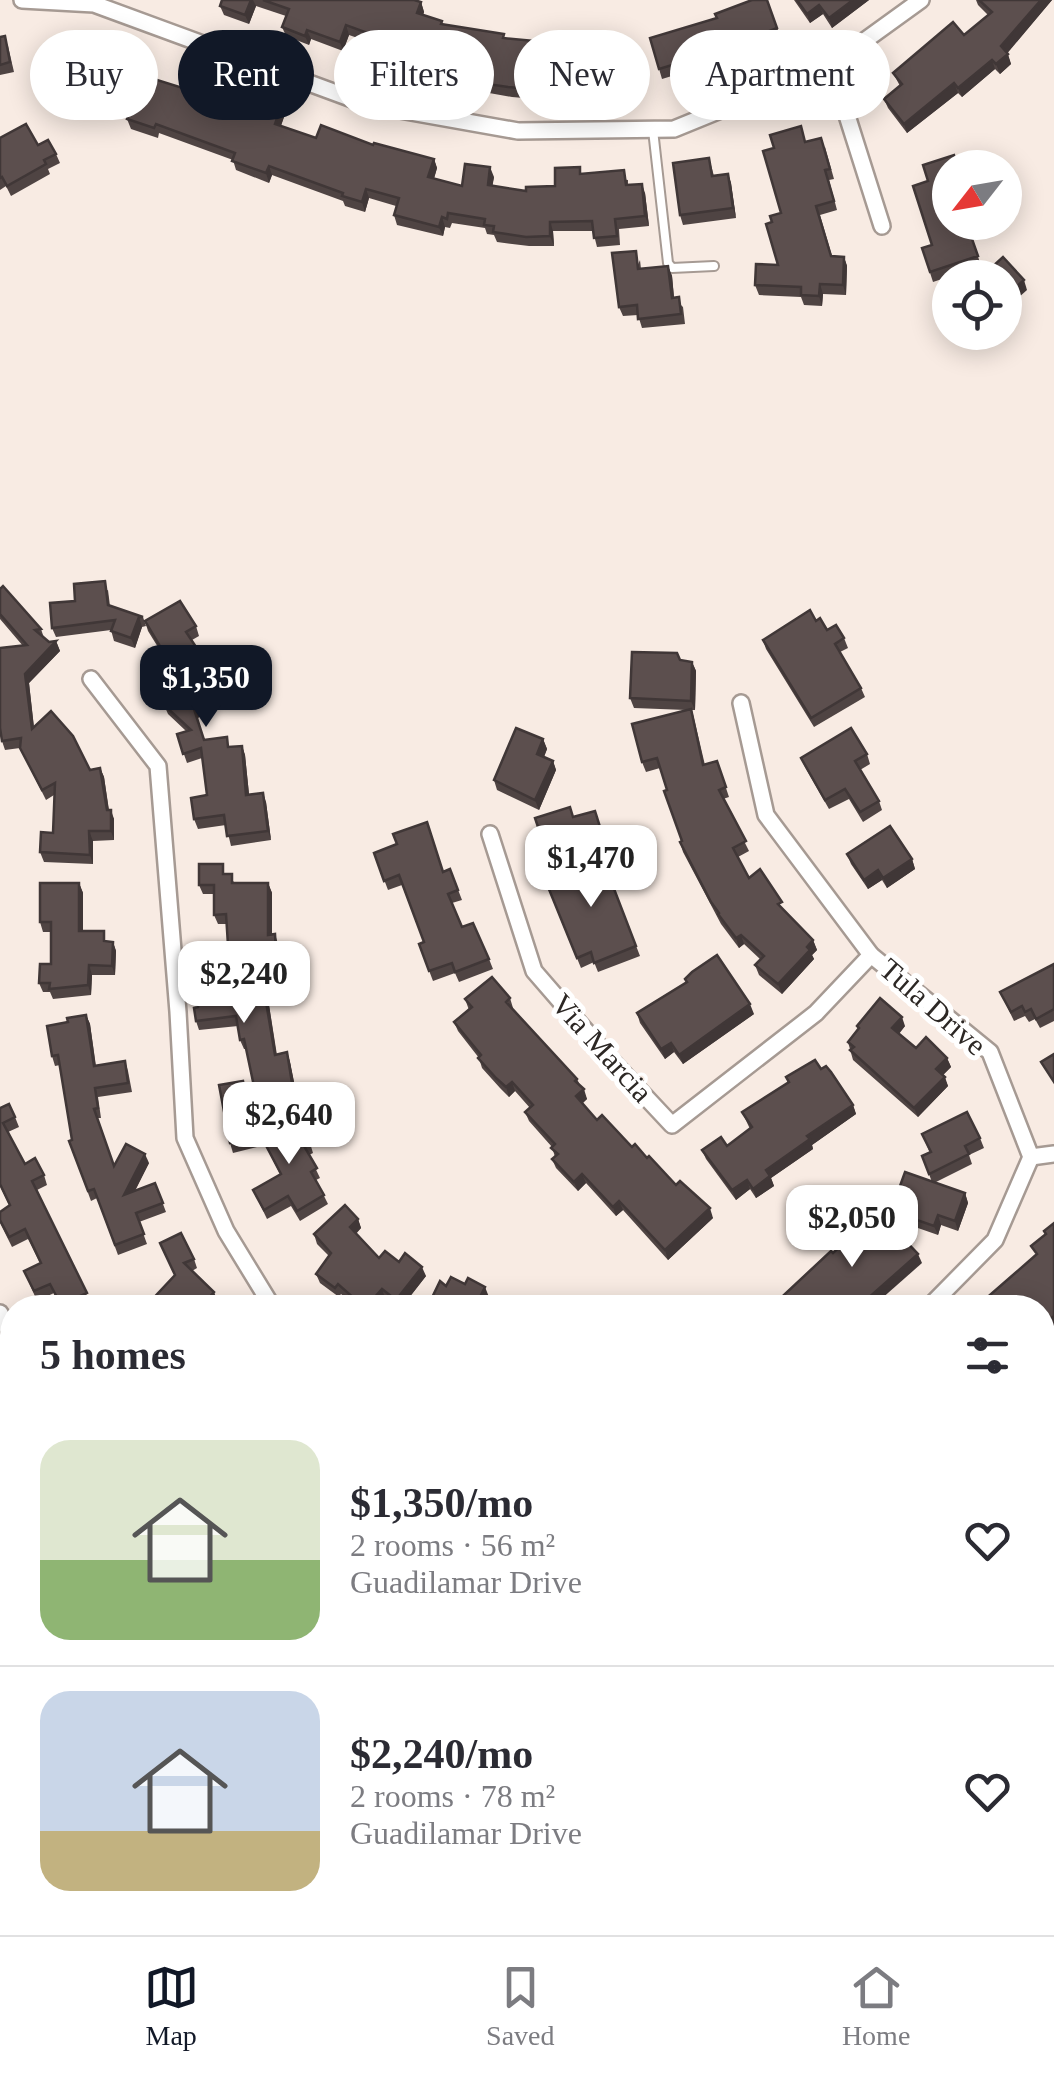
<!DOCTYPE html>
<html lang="en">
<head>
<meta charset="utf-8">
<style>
	:root { --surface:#fff; --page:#f7f7f7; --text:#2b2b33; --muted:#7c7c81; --line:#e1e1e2; --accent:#111827 }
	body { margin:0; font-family:"Times New Roman",serif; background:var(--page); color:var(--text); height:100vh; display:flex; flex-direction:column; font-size:38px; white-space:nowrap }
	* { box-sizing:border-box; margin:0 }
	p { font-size:32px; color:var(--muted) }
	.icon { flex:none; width:55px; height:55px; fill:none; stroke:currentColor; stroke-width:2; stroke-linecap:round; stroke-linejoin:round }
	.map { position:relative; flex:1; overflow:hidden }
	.panel { position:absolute; left:0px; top:1295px; width:1055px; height:640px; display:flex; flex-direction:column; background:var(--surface); border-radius:40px 40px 0 0; box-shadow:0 5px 25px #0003 }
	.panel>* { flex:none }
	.hud { position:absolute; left:30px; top:30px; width:995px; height:90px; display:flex; gap:20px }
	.needle { width:65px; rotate:239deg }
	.buttons { position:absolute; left:932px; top:150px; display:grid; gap:20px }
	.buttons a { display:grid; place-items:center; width:90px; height:90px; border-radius:50%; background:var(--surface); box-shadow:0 5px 25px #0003; font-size:50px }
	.price { position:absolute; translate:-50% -85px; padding:0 22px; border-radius:20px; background:#fff; color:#222; font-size:32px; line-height:65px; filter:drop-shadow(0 2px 5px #0008) }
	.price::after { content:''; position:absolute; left:50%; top:60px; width:30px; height:22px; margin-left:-15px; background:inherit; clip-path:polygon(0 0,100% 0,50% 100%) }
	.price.current { background:var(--accent); color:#fff }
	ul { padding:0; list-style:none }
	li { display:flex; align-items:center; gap:30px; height:250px; padding:0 40px }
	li+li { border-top:2px solid var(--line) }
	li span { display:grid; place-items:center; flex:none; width:280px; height:200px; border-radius:30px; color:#555 }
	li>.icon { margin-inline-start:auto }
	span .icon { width:120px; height:120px; fill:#fffc; stroke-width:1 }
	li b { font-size:42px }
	h2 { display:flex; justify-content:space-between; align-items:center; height:120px; padding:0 40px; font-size:42px }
	.pill { padding:0 35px; border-radius:45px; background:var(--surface); box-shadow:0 5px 25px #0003; font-size:35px; line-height:90px }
	.pill.current { background:var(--accent); color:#fff }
	.dock { display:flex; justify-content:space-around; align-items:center; height:140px; border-top:2px solid var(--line); background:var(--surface); font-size:28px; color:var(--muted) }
	.dock a { display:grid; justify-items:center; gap:5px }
	.dock .current { color:var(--accent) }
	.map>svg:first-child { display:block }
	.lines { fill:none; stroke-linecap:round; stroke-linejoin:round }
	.lane-casing { stroke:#a69a93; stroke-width:12 }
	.street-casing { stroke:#a69a93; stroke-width:20 }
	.lane { stroke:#fff; stroke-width:8 }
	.street { stroke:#fff; stroke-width:15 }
	.wall { fill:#4f4443 }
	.shaded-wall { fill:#403737 }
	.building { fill:#5c4f4e; stroke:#403737; stroke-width:2.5 }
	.labels { text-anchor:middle; stroke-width:10; stroke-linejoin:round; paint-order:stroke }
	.street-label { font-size:30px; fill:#2c2724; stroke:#fff }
</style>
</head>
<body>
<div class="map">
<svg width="1054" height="1935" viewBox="0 0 1054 1935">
	<rect width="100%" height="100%" fill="#f8ebe3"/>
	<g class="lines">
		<defs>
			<polyline id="lane" points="653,130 668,263 672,268 714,266"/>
			<g id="street">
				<polyline points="22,0 94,4 366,104 518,131 674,129 831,65 921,0"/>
				<polyline points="831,65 882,226"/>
				<polyline points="91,679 158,766 178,1012 185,1138 226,1231 273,1308"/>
				<polyline points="741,703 766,815 871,955 990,1052 1031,1157 995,1240 928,1308"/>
				<polyline points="490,834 534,971 612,1061 672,1125 816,1013 871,955"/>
				<polyline points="1031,1157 1054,1154"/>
				<polyline points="0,1313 12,1338"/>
				<polyline points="0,1569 12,1562"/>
				<polyline points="1042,1594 1054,1587"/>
				<polyline points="290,1922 303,1935"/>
				<polyline points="659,1922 668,1935"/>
				<polyline points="949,1922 957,1935"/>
				<polyline points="634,1935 652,1922"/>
			</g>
		</defs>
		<!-- lane casing -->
		<use href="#lane" class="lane-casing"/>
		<!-- street casing -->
		<use href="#street" class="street-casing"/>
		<!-- lane -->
		<use href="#lane" class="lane"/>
		<!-- street -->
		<use href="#street" class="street"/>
	</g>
	<!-- wall -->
	<g class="wall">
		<polygon points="222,0 414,0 421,2 424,12 423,15 443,24 505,38 629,49 636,97 603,100 599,85 578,87 548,84 547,100 512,97 478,91 474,82 475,75 434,68 429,82 393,70 389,60 392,50 349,35 343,51 311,39 309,45 286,36 282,27 286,16 256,6 249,24 224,15 220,6"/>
		<polygon points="767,0 781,38 750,49 755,63 714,78 715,81 691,89 685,72 662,79 650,38 717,18"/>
		<polygon points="794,0 869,0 832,28 823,14 810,23"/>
		<polygon points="976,0 1052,0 1007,53 1011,64 1000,74 995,69 962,97 958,93 907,133 888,108 884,99 900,86 893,73 964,35 988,15 978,5"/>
		<polygon points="0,37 8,46 14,72 0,75"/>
		<polygon points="150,68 147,77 208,96 239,92 281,107 284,117 281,126 316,138 373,145 434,159 437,168 434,178 462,186 494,177 492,186 526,191 555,186 583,174 628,180 628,185 645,193 649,226 619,229 620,245 597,247 593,231 553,231 554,246 529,246 497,242 494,235 487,234 485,228 452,223 450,228 445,227 443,236 397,225 394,215 396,206 369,198 365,212 345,206 343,201 272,175 269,183 236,170 233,160 159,133 158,138 131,129 127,119 129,116 111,110 108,103 52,90 48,80"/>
		<polygon points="0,138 38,145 56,154 60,163 48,169 50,174 11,196 6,186 0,190"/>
		<polygon points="806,142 825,147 834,179 829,180 837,210 820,215 832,256 844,257 847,266 846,295 823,294 822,306 804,305 801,297 759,295 755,285 778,265 781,213"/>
		<polygon points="709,158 714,176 728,174 731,183 736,218 683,225 680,215"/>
		<polygon points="950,168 981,266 933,282 922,248 932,245 928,181"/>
		<polygon points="640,260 641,269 668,266 672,276 674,298 683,307 685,324 642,328 638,315 623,316 619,307"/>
		<polygon points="0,589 41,629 44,638 49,642 56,641 60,651 29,683 34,727 90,770 100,768 104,777 109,810 114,819 114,840 93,841 93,864 44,862 40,852 53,833 54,795 46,800 20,748 5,750 2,741 23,646 0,619"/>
		<polygon points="108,590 110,606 143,617 146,626 142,627 135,648 114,641 111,630 56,637 52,628 75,601"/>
		<polygon points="145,621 196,626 199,636 192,640 223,693 198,709 201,715 197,719 204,740 231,747 242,746 245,755 249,794 266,802 271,840 231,846 226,825 198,829 194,819 207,795 202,758 187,763 177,734 186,731 168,714 164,705 182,686 148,631"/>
		<polygon points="816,621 827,630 844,638 848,648 840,652 861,688 865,697 814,727 766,649 763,640"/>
		<polygon points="680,660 692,662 696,671 695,710 692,710 705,765 717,761 729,797 723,799 749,851 738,857 749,878 813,940 817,950 812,955 814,959 782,994 759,975 755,965 761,960 744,944 739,948 721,924 683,852 680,842 682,841 660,768 646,772 642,762 686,710 634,708 630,698"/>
		<polygon points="543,739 547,749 544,757 553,761 556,770 539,810 497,790 494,780"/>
		<polygon points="867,754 870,764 860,770 879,801 882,810 863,822 849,799 829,809 805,767 801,758"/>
		<polygon points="595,811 604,837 547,854 535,818 574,817"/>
		<polygon points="374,853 444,872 450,869 462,900 452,903 462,927 489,959 493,969 459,982 455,973 433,981 419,944 424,942 402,885 388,890"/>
		<polygon points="847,854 912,859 915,869 887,888 882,880 868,889 851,864"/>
		<polygon points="601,855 640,956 598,972 594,962 581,968 544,877"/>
		<polygon points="226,874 235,883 268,883 272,893 272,934 278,944 279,962 272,963 272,969 232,971 229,961 227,924 218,924 214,915 214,894 203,894 199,885"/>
		<polygon points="79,883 83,893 83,931 108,942 113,942 116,951 115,975 92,975 91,995 53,999 50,992 43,992 39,983 51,964 51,932 43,932 40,922"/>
		<polygon points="1054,964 1054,1021 1040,1028 1035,1019 1029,1022 1025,1016 1014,1021 1000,992"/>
		<polygon points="227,965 231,1001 265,996 269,1005 277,1055 287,1052 290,1062 296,1092 259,1101 246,1049 244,1049 240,1040 238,1026 199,1030 196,1021 198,1007 206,998"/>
		<polygon points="510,998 513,1008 512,1009 577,1079 587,1099 583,1103 597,1120 647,1158 713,1218 668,1260 623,1210 616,1216 586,1183 578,1191 556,1168 552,1159 555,1157 552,1147 529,1121 525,1112 530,1108 515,1091 509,1097 500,1088 482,1068 479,1058 458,1031 454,1022 469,1010 465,999"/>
		<polygon points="637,1013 754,1014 683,1064 674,1052 665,1059 640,1023"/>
		<polygon points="86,1015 90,1024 96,1066 125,1061 128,1071 132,1092 98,1097 101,1118 97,1118 114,1166 149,1163 135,1191 155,1183 166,1212 139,1222 147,1244 118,1255 97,1198 91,1201 69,1141 72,1140 60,1065 55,1066 52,1056 68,1022"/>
		<polygon points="857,1026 905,1026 899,1034 916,1048 947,1058 951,1067 943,1075 948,1086 918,1117 853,1060 848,1042 858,1030"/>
		<polygon points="821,1069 853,1105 856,1114 812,1145 813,1149 771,1178 774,1186 756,1198 750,1189 736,1200 706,1159 702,1150 727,1146 750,1129 742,1112 788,1083 786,1077"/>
		<polygon points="246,1090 257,1147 233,1153 230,1143"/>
		<polygon points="0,1108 15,1117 19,1127 8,1132 25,1164 44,1175 47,1185 37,1190 90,1302 79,1308 61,1308 54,1293 37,1301 24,1271 40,1263 28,1239 12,1247 0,1223 0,1212 9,1205 0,1186"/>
		<polygon points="260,1134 310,1143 313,1153 309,1155 320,1178 316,1180 328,1204 300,1221 291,1206 267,1219 253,1190 280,1174"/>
		<polygon points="922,1134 980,1138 984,1148 969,1155 972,1164 934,1183 965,1193 968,1203 958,1231 941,1225 938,1235 895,1220 891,1211 932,1182 922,1156 930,1153"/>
		<polygon points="358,1219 361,1228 356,1234 379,1258 399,1262 426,1276 401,1308 397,1308 385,1298 377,1308 357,1308 341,1294 339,1297 320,1283 316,1274 329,1256 317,1244 314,1234"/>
		<polygon points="160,1243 194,1259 197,1268 192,1271 218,1302 145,1307 175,1275"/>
		<polygon points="0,1398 12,1418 12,1506 0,1488"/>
		<polygon points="1042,1485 1054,1505 1054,1538 1052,1539 1045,1528 1042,1530"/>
		<polygon points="12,1598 12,1640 0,1645 0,1605"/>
		<polygon points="1054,1650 1054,1710 1042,1716 1042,1656"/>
		<polygon points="132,1922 222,1922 239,1935 147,1935"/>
		<polygon points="366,1922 394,1922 382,1935 378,1935"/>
		<polygon points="521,1922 549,1922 544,1933"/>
	</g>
	<!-- shaded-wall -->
	<g class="shaded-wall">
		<polygon points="251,0 253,0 256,6 249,24 245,15"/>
		<polygon points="853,0 869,0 832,28 829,18"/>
		<polygon points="1041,0 1052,0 1005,56 1001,46"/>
		<polygon points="421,2 424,12 420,22 417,13"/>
		<polygon points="819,5 823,14 810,23 807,14"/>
		<polygon points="346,25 349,35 343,51 340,42"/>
		<polygon points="307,30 311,39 309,45 305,36"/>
		<polygon points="626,39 629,49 636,97 633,87"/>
		<polygon points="1008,54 1011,64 1000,74 996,64"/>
		<polygon points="146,59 150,68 145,84 141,75"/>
		<polygon points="430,59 434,68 429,82 426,72"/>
		<polygon points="992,60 995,69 962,97 958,88"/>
		<polygon points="544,75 548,84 547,100 543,90"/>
		<polygon points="954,83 958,93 907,133 904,124"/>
		<polygon points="281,107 284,117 278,133 275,124"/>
		<polygon points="434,159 437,168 432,186 428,177"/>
		<polygon points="269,166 272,175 269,183 266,173"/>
		<polygon points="490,167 494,177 491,195 488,185"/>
		<polygon points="728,174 731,183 736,218 733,208"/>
		<polygon points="642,184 645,193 649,226 645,216"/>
		<polygon points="366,189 369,198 365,212 362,202"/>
		<polygon points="442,217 445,227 443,236 439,227"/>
		<polygon points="550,222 553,231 554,246 550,236"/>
		<polygon points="844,257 847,266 846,295 843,285"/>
		<polygon points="668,266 672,276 675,308 672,298"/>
		<polygon points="1024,280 1027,290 1010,305 1006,296"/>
		<polygon points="820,284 823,294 822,306 819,296"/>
		<polygon points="1013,303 1016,312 1015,320 1006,329 1005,317"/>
		<polygon points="139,617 142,627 135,648 131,638"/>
		<polygon points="56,641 60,651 29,683 35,738 32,729 25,674"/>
		<polygon points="692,662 696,671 695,710 691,701"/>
		<polygon points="220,683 223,693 198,709 201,715 197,719 193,701"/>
		<polygon points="543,739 547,749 541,764 537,754"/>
		<polygon points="242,746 245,755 250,804 246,795"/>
		<polygon points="553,761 556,770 539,810 535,800"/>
		<polygon points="100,768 104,777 110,819 107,810"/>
		<polygon points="263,793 266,802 271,840 268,831"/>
		<polygon points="111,810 114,819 114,840 111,831"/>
		<polygon points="89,831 93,841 93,864 90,855"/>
		<polygon points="912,859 915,869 887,888 883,878"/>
		<polygon points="878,870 882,880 868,889 864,880"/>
		<polygon points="79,883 83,893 83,940 79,931"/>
		<polygon points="268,883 272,893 272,944 268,935"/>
		<polygon points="275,934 278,944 279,962 276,953"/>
		<polygon points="741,935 744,944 739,948 736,938"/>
		<polygon points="813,940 817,950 812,955 814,959 782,994 778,984"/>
		<polygon points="113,942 116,951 115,975 112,966"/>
		<polygon points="224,955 227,965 231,1011 228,1002"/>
		<polygon points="89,965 92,975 91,995 88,985"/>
		<polygon points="265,996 269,1005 278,1065 275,1055"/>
		<polygon points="750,1004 754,1014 683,1064 679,1055"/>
		<polygon points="86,1015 90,1024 97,1076 94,1066"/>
		<polygon points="902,1017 905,1026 895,1038 892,1028"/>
		<polygon points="671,1043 674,1052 665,1059 661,1049"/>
		<polygon points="287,1052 290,1062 296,1092 292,1083"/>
		<polygon points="947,1058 951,1067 940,1078 936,1069"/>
		<polygon points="945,1077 948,1086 918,1117 914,1108"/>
		<polygon points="243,1081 246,1090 257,1147 253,1138"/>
		<polygon points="512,1082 515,1091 509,1097 506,1087"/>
		<polygon points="584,1089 587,1099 580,1105 576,1096"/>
		<polygon points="853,1105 856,1114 812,1145 813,1149 771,1178 774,1186 756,1198 753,1189 766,1170 807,1136"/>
		<polygon points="145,1154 149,1163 128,1204 124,1195"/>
		<polygon points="582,1174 586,1183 578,1191 574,1182"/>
		<polygon points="747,1180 750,1189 736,1200 732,1190"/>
		<polygon points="965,1193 968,1203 958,1231 955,1221"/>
		<polygon points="619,1201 623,1210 616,1216 613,1207"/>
		<polygon points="710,1208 713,1218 668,1260 665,1250"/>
		<polygon points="938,1215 941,1225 938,1235 934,1226"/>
		<polygon points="358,1219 361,1228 353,1236 350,1227"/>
		<polygon points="918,1254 922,1263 871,1308 857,1308"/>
		<polygon points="422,1267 426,1276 401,1308 398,1308 396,1300"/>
		<polygon points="485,1287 489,1297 483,1308 478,1301"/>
		<polygon points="382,1289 385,1298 377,1308 366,1308"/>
		<polygon points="214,1292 218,1302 212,1308 200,1308"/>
		<polygon points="1054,1316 1054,1328 1042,1337 1042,1324"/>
		<polygon points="1054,1799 1054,1811 1042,1819 1042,1807"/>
		<polygon points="1054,1879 1054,1890 1045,1897 1046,1899 1042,1902 1042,1887"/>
		<polygon points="381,1922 394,1922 382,1935 380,1935 377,1927"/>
		<polygon points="541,1922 549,1922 544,1933 540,1924"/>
		<polygon points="774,1922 790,1923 773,1935 756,1935"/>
	</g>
	<!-- building -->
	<g class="building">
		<polygon points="222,0 251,0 245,15 220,6"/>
		<polygon points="263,0 414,0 421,2 417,13 442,21 441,24 504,34 503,38 577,45 626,39 633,87 599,91 598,75 574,78 544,75 543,90 508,87 474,82 476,66 430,59 426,72 389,60 395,43 346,25 340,42 307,30 305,36 282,27 289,9"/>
		<polygon points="752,0 767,0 777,28 747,40 752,54 711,69 712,72 687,79 682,62 659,69 650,38 717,18 715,14"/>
		<polygon points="797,0 853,0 829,18 819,5 807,14"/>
		<polygon points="979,0 1041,0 1001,46 1008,54 996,64 992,60 958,88 954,83 904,124 884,99 902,84 893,73 953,22 964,35 992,12"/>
		<polygon points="5,36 10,62 0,65 0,37"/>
		<polygon points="75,37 106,45 146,59 141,75 208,96 215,78 238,87 236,91 281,107 275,124 316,138 321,125 373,145 374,143 434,159 428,177 462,186 465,164 490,167 488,185 526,191 526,187 555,186 555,168 580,167 580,174 624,170 626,185 642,184 645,216 615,219 617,236 594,238 592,221 550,222 550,236 526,237 493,232 494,226 484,225 485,219 448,213 447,219 442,217 439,227 394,215 399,198 366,189 362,202 342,196 343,193 269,166 266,173 232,161 235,153 156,124 154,128 127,119 131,108 107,101 109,94 48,80 56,49 72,53"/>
		<polygon points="26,124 38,145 48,140 56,154 44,160 46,164 7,186 2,177 0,178 0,138"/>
		<polygon points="801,126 805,142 821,138 830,169 825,170 834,201 816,206 831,256 844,257 843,285 820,284 819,296 801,295 801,287 755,285 756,264 778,265 766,224 772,222 770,216 781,213 763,151 774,148 770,135"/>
		<polygon points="954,155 958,168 950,168 950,222 966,222 978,256 930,272 922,248 932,245 913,186 928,181 923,165"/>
		<polygon points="709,158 712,176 728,174 733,208 680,215 673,163"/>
		<polygon points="636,251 638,269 668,266 672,298 679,297 681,314 638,319 637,305 619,307 612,253"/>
		<polygon points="1003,257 1024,280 1006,296 1013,303 1012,310 1005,317 1005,278 980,278"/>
		<polygon points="105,581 108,605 143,617 139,617 131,638 111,631 115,620 52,628 50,603 75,601 74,584"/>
		<polygon points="3,586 41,629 35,630 49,642 56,641 25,674 32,729 51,711 73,736 90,770 100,768 107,810 111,810 111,831 89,831 90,855 40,852 41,832 53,833 55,783 42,790 20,748 21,738 2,741 0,728 0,648 27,645 0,614 0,589"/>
		<polygon points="180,601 196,626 186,632 220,683 193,701 197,706 194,709 204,740 227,737 228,747 242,746 246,795 263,793 268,831 227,836 224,815 194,819 191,798 207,795 201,748 183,754 177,734 191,730 164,705 183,685 145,621"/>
		<polygon points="810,610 816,621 820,618 827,630 836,625 844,638 835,644 861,688 811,718 763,640"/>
		<polygon points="632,652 677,653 680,660 692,662 691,701 630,698"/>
		<polygon points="691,709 703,765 717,761 726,787 719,790 746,841 733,848 749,878 760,869 782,902 778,904 813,940 807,947 810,950 778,984 755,965 764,956 741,935 736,938 718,914 719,913 711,902 680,842 682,841 664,791 667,790 657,758 642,762 632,724"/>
		<polygon points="516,728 543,739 537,754 553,761 535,800 494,780"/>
		<polygon points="851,728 867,754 855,761 879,801 860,812 845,789 825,800 801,758"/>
		<polygon points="570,807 573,817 595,811 600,827 544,845 535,818"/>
		<polygon points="427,822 443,872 450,869 458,890 448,894 462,927 473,923 489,959 455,972 452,963 429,971 419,944 424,942 399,875 384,881 374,853 397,844 393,834"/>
		<polygon points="890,826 912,859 883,878 878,870 864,880 847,854"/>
		<polygon points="601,855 636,946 594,963 591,952 577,958 544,877"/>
		<polygon points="199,864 223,864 223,874 232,874 232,883 268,883 268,935 275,934 276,953 268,953 268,959 229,961 226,914 214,915 214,885 199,885"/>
		<polygon points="40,883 79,883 79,931 104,931 104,941 113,942 112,966 89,965 88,985 49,989 50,983 39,983 40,964 51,964 51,922 40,922"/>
		<polygon points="224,955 228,1002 265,996 275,1055 287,1052 292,1083 255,1091 244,1039 240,1040 236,1016 196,1021 194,1008 198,1007 197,999 206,998 202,957"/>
		<polygon points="717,955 750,1004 679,1055 671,1043 661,1049 637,1013 687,982 685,979 692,972"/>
		<polygon points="1054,964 1054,1009 1036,1019 1031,1009 1025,1012 1022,1006 1011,1012 1000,992"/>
		<polygon points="492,977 510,998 506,1002 577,1079 575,1081 584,1089 576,1096 597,1120 602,1115 632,1147 635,1144 647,1158 649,1156 676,1185 680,1181 710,1208 665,1250 619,1201 613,1207 582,1174 574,1182 552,1159 558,1154 551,1148 555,1144 525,1112 533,1105 512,1082 506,1087 496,1078 478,1058 481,1055 454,1022 472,1007 465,999"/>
		<polygon points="880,998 902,1017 892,1028 916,1048 926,1037 947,1058 936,1069 945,1077 914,1108 850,1050 854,1047 848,1042 859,1028 857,1026"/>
		<polygon points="86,1015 94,1066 125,1061 128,1083 95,1088 98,1108 94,1109 114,1166 126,1144 145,1154 124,1195 155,1183 163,1203 136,1213 144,1234 115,1245 94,1189 88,1191 69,1141 72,1140 58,1055 52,1056 47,1026 68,1022 67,1018"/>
		<polygon points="1054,1054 1054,1082 1041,1062"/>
		<polygon points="815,1060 821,1069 826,1066 831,1072 853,1105 807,1136 810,1139 766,1170 770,1176 753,1189 747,1180 732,1190 702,1150 721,1137 727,1146 752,1127 742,1112 789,1082 786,1077"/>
		<polygon points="243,1081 253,1138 230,1143 219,1085"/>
		<polygon points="9,1104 15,1117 3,1123 25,1164 35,1158 44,1175 32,1181 87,1293 61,1305 50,1284 34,1291 24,1271 41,1263 25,1229 9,1237 0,1220 0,1212 10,1205 0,1184 0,1108"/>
		<polygon points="967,1112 980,1138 965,1146 969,1154 929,1174 922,1156 931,1152 922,1134"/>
		<polygon points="295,1115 310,1143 304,1146 317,1168 311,1172 324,1195 297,1211 288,1196 264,1210 253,1190 281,1174 260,1134"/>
		<polygon points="905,1172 965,1193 955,1221 938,1215 934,1226 891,1211"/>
		<polygon points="345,1205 358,1219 350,1227 379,1258 385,1251 399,1262 405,1253 422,1267 396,1300 382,1289 365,1308 338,1284 335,1288 316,1274 331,1253 314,1234"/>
		<polygon points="878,1212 918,1254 857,1308 770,1308 831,1251 833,1253"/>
		<polygon points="1054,1223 1054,1316 1042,1324 1042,1308 975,1308 1037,1254 1031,1246 1046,1234 1044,1231"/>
		<polygon points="181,1233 194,1259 184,1263 214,1292 200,1308 140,1308 143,1304 145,1307 175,1275 160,1243"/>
		<polygon points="451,1277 465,1284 468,1278 485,1287 478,1301 489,1308 427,1308 440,1281 446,1286"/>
		<polygon points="0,1398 12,1418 12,1498 11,1499 0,1483"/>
		<polygon points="1042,1485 1054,1505 1054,1527 1048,1530 1042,1520"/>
		<polygon points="12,1598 12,1632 11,1630 0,1634 0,1605"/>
		<polygon points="1054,1650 1054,1698 1042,1705 1042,1656"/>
		<polygon points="1045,1767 1054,1778 1054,1799 1042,1807 1042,1768"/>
		<polygon points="1047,1809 1054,1819 1054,1879 1042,1887 1042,1812"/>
		<polygon points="140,1922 222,1922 239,1935 159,1935 152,1930 151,1932"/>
		<polygon points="453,1922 492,1922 501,1935 435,1935"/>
		<polygon points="744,1922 774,1922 756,1935 753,1935"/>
		<polygon points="831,1922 870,1922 874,1928 882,1922 898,1922 906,1935 840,1935"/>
		<polygon points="417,1929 421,1935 408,1935"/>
	</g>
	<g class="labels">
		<!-- street labels -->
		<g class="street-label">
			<text transform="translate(933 1007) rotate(41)" y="10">Tula Drive</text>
			<text transform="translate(602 1048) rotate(48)" y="10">Via Marcia</text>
		</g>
	</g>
</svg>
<div class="buttons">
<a><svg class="needle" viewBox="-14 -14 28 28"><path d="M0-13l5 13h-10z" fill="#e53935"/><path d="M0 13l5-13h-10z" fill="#7c7c81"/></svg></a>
<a><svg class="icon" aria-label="locate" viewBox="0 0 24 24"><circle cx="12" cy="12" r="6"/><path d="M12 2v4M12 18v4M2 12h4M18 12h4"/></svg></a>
</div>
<b class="price current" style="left:206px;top:730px">$1,350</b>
<b class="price" style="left:591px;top:910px">$1,470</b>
<b class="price" style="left:244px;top:1026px">$2,240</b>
<b class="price" style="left:289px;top:1167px">$2,640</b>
<b class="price" style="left:852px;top:1270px">$2,050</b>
<div class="hud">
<a class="pill">Buy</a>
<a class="pill current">Rent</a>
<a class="pill">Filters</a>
<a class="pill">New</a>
<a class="pill">Apartment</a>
</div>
<section class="panel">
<h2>5 homes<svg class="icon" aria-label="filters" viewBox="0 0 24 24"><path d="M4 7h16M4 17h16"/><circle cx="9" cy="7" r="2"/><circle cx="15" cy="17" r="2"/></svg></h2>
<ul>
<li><span style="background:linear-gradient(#dfe7d0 60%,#8fb573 0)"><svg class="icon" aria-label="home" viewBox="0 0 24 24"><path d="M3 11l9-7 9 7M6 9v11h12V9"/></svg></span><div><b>$1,350/mo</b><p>2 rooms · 56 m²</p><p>Guadilamar Drive</p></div><svg class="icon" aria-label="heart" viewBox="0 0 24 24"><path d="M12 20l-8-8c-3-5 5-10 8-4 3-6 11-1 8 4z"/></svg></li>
<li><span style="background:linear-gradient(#c9d6e8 70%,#c2b280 0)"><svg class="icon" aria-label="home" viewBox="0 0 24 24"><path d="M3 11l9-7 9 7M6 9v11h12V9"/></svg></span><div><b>$2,240/mo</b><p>2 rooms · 78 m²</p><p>Guadilamar Drive</p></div><svg class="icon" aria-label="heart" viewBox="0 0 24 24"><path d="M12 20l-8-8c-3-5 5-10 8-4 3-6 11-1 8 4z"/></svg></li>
</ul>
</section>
</div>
<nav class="dock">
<a class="current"><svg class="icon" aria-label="map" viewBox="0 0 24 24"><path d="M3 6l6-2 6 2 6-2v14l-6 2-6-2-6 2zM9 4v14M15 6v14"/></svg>Map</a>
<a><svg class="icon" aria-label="saved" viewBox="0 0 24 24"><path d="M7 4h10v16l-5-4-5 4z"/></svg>Saved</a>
<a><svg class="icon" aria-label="home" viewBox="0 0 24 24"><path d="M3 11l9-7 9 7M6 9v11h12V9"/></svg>Home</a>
</nav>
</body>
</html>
